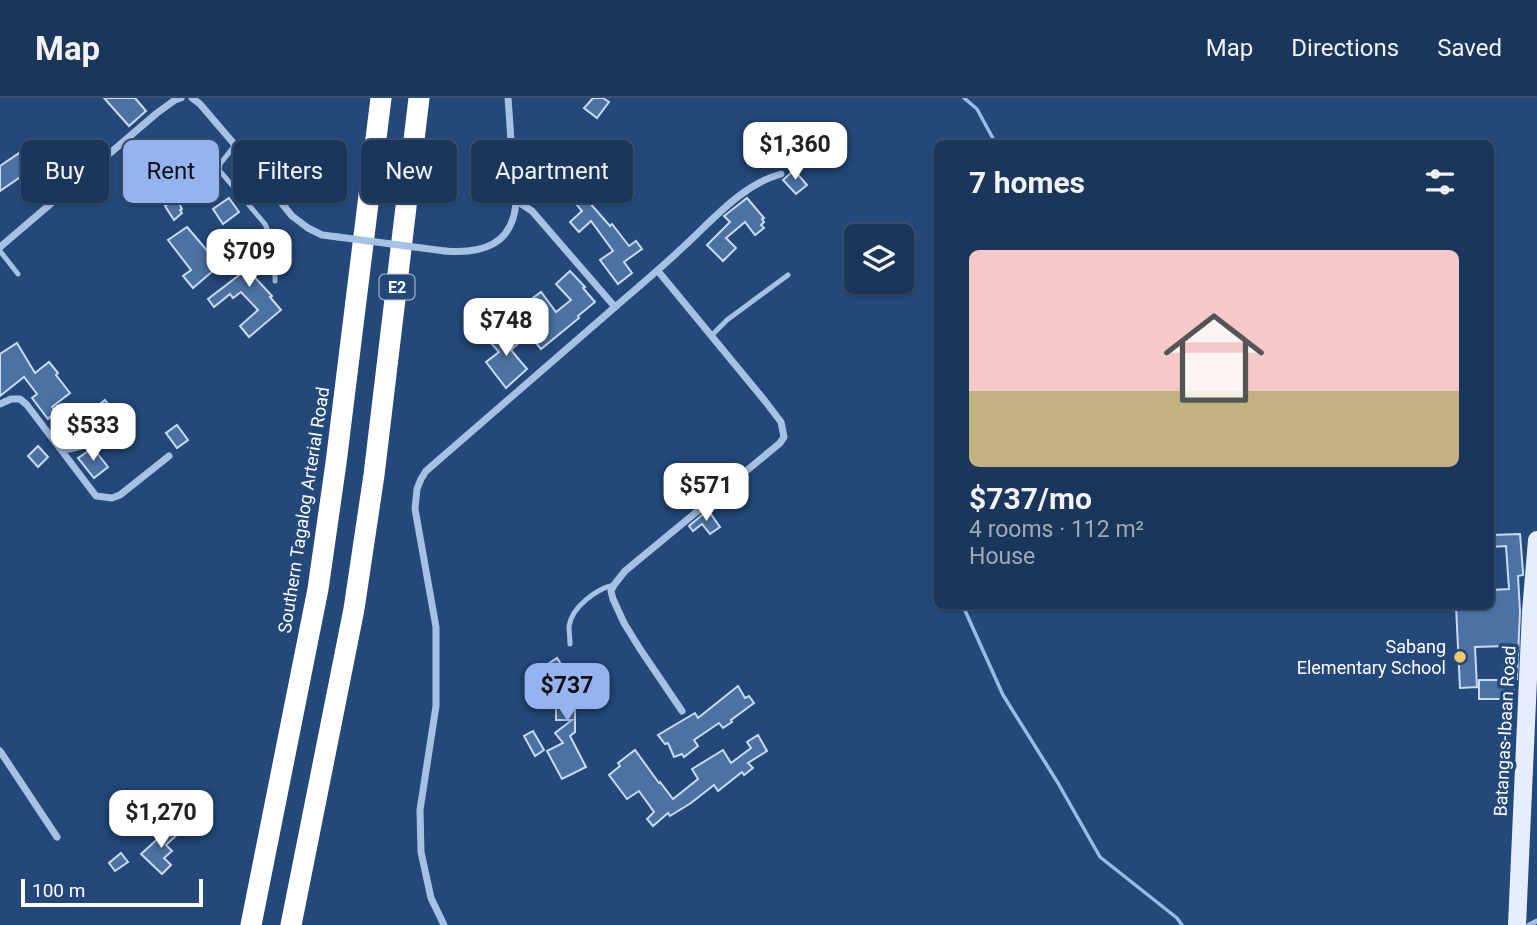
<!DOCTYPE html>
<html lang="en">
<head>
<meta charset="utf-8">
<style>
	:root { --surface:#1a365b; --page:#233e61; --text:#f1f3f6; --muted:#9fabbb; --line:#385071; --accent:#95b2f1 }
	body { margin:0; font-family:Roboto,sans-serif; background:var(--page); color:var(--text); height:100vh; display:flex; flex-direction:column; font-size:26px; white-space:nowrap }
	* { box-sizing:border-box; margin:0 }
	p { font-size:23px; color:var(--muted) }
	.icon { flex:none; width:38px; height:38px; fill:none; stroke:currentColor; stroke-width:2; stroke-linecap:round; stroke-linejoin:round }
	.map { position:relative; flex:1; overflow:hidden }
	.sheet { position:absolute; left:934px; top:42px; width:560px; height:469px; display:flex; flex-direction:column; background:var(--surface); border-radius:10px; box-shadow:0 2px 5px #0004,0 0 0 2px var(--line) }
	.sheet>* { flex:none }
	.hud { position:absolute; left:21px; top:42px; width:665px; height:63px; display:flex; gap:14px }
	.tools { position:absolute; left:844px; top:126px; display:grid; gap:14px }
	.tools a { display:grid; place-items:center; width:70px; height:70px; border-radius:10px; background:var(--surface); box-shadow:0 2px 5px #0004,0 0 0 2px var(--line); font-size:35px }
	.scale { position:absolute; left:21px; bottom:18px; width:182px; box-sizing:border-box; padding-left:7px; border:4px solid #fff; border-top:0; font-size:19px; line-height:24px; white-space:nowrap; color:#fff; -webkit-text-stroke:5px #234879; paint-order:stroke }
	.price { position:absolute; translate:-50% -60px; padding:0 16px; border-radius:14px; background:#fff; color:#222; font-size:23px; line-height:46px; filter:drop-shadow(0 2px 4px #0008) }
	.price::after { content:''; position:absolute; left:50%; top:42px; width:21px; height:16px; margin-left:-10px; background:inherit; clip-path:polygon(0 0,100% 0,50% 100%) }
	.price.selected { background:var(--accent); color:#111 }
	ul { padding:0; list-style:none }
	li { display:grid; align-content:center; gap:14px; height:371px; padding:0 35px }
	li+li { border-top:2px solid var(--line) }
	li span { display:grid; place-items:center; height:217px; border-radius:10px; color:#555 }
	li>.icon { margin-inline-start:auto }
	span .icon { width:126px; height:126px; fill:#fffc; stroke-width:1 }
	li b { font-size:30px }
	h2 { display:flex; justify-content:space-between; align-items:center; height:84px; padding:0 35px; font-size:30px }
	.tag { padding:0 24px; border-radius:10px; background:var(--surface); box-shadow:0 2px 5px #0004,0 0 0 2px var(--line); font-size:24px; line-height:63px }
	.tag.selected { background:var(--accent); color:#111 }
	header { display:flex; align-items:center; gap:42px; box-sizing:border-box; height:98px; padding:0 35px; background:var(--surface); border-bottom:2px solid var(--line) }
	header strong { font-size:33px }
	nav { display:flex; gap:38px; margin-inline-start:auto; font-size:24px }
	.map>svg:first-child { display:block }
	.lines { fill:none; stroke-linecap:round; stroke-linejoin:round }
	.stream { stroke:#99bce5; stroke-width:3.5 }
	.building { fill:#4b72a3; stroke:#c7dbf4; stroke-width:2 }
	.service { stroke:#a5c1e4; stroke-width:5 }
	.minor { stroke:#a5c1e4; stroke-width:7 }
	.primary { stroke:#e5eefc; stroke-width:18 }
	.motorway { stroke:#fff; stroke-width:21 }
	.minor-bridge { stroke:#a5c1e4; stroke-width:7 }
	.poi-dot { fill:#efc968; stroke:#234879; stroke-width:2.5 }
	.labels { text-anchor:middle; stroke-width:7; stroke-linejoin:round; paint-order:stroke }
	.shield { fill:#234879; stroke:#bdc8d7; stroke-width:2 }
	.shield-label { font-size:16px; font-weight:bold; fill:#fff }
	.street-label { font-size:18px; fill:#fff; stroke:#234879 }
	.poi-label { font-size:18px; fill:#fff; stroke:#234879; text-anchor:end }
</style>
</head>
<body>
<header>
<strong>Map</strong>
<nav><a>Map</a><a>Directions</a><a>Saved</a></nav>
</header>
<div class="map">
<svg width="1537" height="827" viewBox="0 0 1537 827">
	<rect width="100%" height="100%" fill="#234879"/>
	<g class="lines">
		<!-- stream -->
		<g class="stream">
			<polyline points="964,0 977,11 996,46"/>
			<polyline points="963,508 1003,597 1058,685 1100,759 1177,820 1182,827"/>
		</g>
	</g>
	<!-- building -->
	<g class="building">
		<polygon points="104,0 135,0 146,13 129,28"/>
		<polygon points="593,0 603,0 609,4 597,20 584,10"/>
		<polygon points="40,41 51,58 0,93 0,68"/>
		<polygon points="206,70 218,85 201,99 189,84"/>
		<polygon points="572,71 587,90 581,95 610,128 612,126 629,148 636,143 642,151 624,164 632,175 618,186 600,162 613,153 591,123 579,134 570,124 582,113 557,83"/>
		<polygon points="794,72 807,87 796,96 783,82"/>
		<polygon points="229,100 239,114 223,126 213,111"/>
		<polygon points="747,100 764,120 762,121 764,124 761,127 764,130 755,137 745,124 726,140 736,150 723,163 707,147 730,124 724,118"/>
		<polygon points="177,101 182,111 180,112 182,115 174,122 165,108"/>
		<polygon points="187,129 210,156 219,148 229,159 193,190 183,178 191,172 168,142"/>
		<polygon points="247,139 264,159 248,172 272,198 270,199 281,212 249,239 240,228 258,212 241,194 233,200 230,196 214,209 208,201 247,171 231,152"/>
		<polygon points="570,173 585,189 583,190 595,204 578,218 579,220 541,251 524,231 533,224 521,209 541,194 556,214 571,202 556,186"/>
		<polygon points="508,228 521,243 511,252 527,271 506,290 486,264 499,254 490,244"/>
		<polygon points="17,245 35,275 49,264 58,275 56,277 70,295 52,309 56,314 48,321 32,300 37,296 24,279 0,298 0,256"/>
		<polygon points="105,302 113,312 92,329 95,332 82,342 68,324 89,308 92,312"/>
		<polygon points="177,327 188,342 177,350 166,335"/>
		<polygon points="38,348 48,359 38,369 28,358"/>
		<polygon points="93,350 108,369 94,380 78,360"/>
		<polygon points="708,412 720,429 710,436 702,426 693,433 689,428"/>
		<polygon points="1520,436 1523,474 1523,477 1518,478 1520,513 1517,581 1514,580 1514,601 1479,601 1479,582 1502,582 1506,548 1475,549 1477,589 1460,590 1456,508 1491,508 1491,492 1509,491 1506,448 1491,449 1491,437"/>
		<polygon points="557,560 574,585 581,579 589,589 575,600 575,634 570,638 586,669 562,681 547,653 563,645 555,635 572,622 556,622 556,595 567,594 548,566"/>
		<polygon points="738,588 745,600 749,598 754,605 731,622 732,624 723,630 719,625 694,642 698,648 684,659 682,656 674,659 668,645 665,646 658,637 695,615 698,620"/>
		<polygon points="533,633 544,652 535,658 524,638"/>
		<polygon points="758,637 767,653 748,665 753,670 744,677 742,674 718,693 714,687 691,705 670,718 668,715 653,728 647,721 654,714 639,693 627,701 609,677 620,668 618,665 635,652 659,685 660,684 673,701 698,681 692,671 723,652 731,665 751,650 747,644"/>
		<polygon points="173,727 180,734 166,747 172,753 164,760 171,767 162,776 141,756"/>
		<polygon points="121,755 128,764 115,773 109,765"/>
	</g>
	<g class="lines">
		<!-- service -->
		<g class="service">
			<polyline points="235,47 220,66 219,72 265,126 275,150 275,183"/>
			<polyline points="0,153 18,176"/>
			<polyline points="712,237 727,222 788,177"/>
			<path d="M 62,353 C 86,350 96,345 113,328"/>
			<path d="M 570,546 C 570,540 569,534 569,528 C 572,509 596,491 614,487"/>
			<polyline points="1529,827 1537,823"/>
		</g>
		<!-- minor -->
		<g class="minor">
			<polyline points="192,0 200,6 235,47 292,118 308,130 322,137 338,139"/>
			<path d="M 517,103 L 532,113 L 615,209 C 637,190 660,171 681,151 C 711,124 741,87 781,76"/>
			<polyline points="0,149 157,15 175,2 181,0"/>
			<path d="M 445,153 C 482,156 513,147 516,104 C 517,94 514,82 513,71 C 511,48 510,24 508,0"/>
			<polyline points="658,173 765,303 781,324 784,339 780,345 625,473 614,487 611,493 613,501 624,525 640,551 682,613"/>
			<polyline points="0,306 11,301 20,301 27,307 96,398 112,400 120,397 169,358"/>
			<polyline points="0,653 57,739"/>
			<polyline points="444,827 431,800 421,754 420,712 436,608 436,529 415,411 417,391 421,381 426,373 615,209"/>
		</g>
		<!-- primary -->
		<polyline class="primary" points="1517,827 1531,514 1537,442"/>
		<!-- motorway -->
		<g class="motorway">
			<polyline points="251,827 318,491 336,365 381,0"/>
			<polyline points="291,827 354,511 374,377 419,0"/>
		</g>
		<!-- minor-bridge -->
		<polyline class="minor-bridge" points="338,139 445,153"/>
	</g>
	<!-- markers -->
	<circle class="poi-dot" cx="1460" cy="559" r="7"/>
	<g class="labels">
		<!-- shield labels -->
		<rect class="shield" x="379.5" y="176.5" width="35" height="25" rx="5"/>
		<g class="shield-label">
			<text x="397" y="195">E2</text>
		</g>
		<!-- street labels -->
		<g class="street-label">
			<text transform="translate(304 412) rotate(-81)" y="6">Southern Tagalog Arterial Road</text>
			<text transform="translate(1505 633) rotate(-87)" y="6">Batangas-Ibaan Road</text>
		</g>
		<!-- poi labels -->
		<g class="poi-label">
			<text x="1446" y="555">Sabang<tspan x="1446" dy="21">Elementary School</tspan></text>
		</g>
	</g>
</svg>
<div class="tools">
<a><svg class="icon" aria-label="layers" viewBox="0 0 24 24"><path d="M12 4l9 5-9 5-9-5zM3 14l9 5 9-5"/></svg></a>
</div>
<div class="scale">100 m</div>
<b class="price" style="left:795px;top:84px">$1,360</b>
<b class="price" style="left:249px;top:191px">$709</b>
<b class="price" style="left:506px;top:260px">$748</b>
<b class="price" style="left:93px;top:365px">$533</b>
<b class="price" style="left:706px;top:425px">$571</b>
<b class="price selected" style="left:567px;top:625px">$737</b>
<b class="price" style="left:161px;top:752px">$1,270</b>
<div class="hud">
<a class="tag">Buy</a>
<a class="tag selected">Rent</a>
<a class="tag">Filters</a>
<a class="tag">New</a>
<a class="tag">Apartment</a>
</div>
<section class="sheet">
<h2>7 homes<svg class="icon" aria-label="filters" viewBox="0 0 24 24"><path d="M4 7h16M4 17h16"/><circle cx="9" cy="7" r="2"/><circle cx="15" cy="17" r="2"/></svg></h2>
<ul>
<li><span style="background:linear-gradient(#f6c9c9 65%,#c2b280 0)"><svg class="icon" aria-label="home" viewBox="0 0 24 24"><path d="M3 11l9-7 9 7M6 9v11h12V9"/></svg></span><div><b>$737/mo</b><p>4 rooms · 112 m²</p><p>House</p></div></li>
</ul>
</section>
</div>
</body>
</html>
